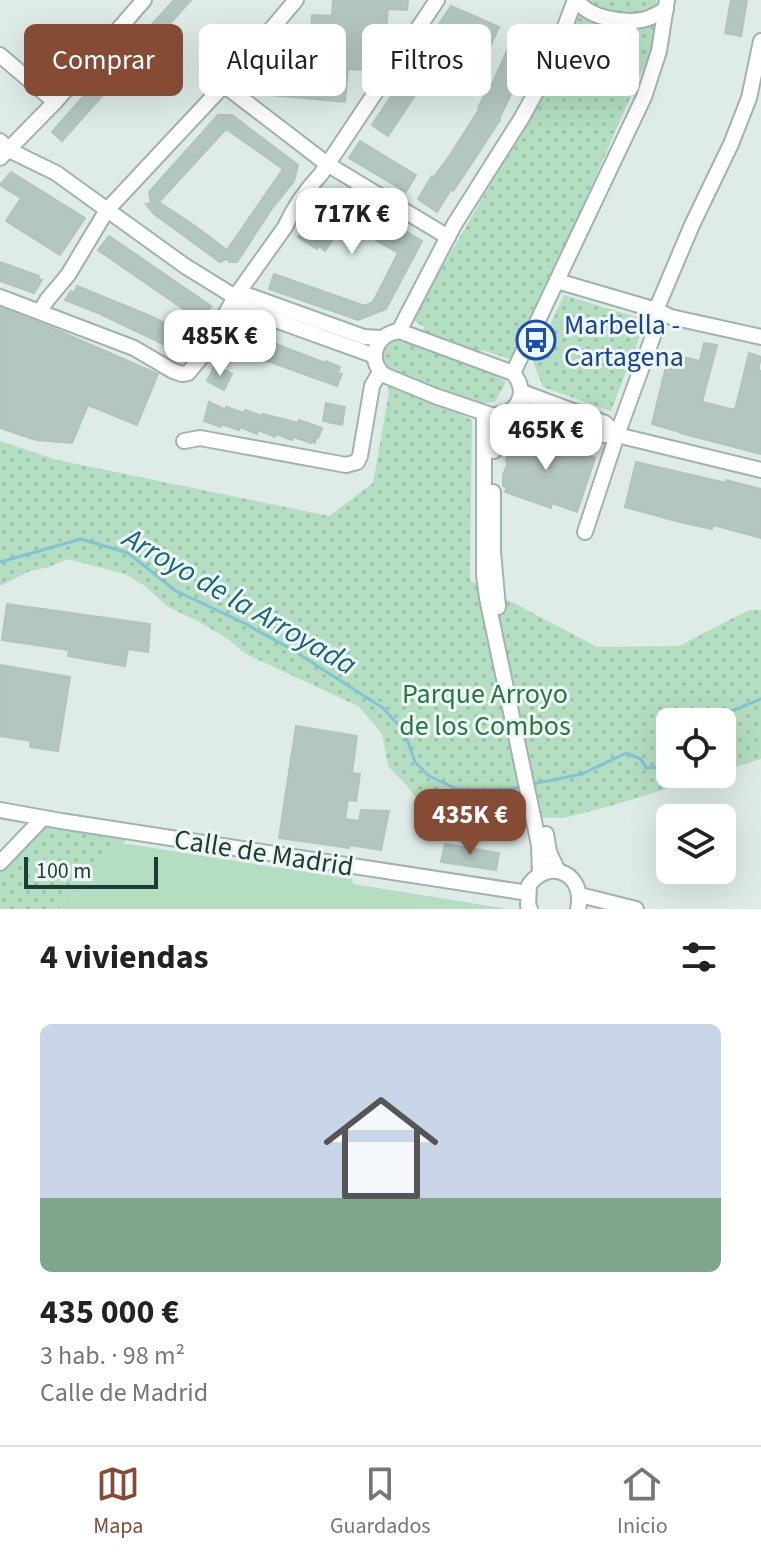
<!DOCTYPE html>
<html lang="es">
<head>
<meta charset="utf-8">
<style>
	:root { --surface:#fff; --page:#f6f6f6; --text:#222; --muted:#767676; --line:#e0e0e0; --accent:#854b34 }
	body { margin:0; font-family:"Source Sans 3",sans-serif; background:var(--page); color:var(--text); height:100vh; display:flex; flex-direction:column; font-size:30px; white-space:nowrap }
	* { box-sizing:border-box; margin:0 }
	p { font-size:26px; color:var(--muted) }
	.icon { flex:none; width:44px; height:44px; fill:none; stroke:currentColor; stroke-width:2; stroke-linecap:round; stroke-linejoin:round }
	.map { position:relative; height:909px; overflow:hidden }
	.sheet { display:flex; flex-direction:column; background:var(--surface); flex:1 }
	.sheet>* { flex:none }
	.guide { position:absolute; left:24px; top:24px; width:714px; height:72px; display:flex; gap:16px }
	.tools { position:absolute; left:656px; top:708px; display:grid; gap:16px }
	.tools a { display:grid; place-items:center; width:80px; height:80px; border-radius:12px; background:var(--surface); box-shadow:0 8px 32px #0002; font-size:40px }
	.scale { position:absolute; left:24px; bottom:20px; width:134px; box-sizing:border-box; padding-left:8px; border:4px solid #1e3c35; border-top:0; font-size:22px; line-height:28px; white-space:nowrap; color:#1e3c35; -webkit-text-stroke:6px #eef7f3; paint-order:stroke }
	.price { position:absolute; translate:-50% -68px; padding:0 18px; border-radius:16px; background:#fff; color:#222; font-size:26px; line-height:52px; filter:drop-shadow(0 2px 4px #0008) }
	.price::after { content:''; position:absolute; left:50%; top:48px; width:24px; height:18px; margin-left:-12px; background:inherit; clip-path:polygon(0 0,100% 0,50% 100%) }
	.price.selected { background:var(--accent); color:#fff }
	ul { padding:0; list-style:none }
	li { display:grid; align-content:center; gap:16px; height:424px; padding:0 40px }
	li+li { border-top:2px solid var(--line) }
	li span { display:grid; place-items:center; height:248px; border-radius:12px; color:#555 }
	li>.icon { margin-inline-start:auto }
	span .icon { width:144px; height:144px; fill:#fffc; stroke-width:1 }
	li b { font-size:34px }
	h2 { display:flex; justify-content:space-between; align-items:center; height:96px; padding:0 40px; font-size:34px }
	.tag { padding:0 28px; border-radius:12px; background:var(--surface); box-shadow:0 8px 32px #0002; font-size:28px; line-height:72px }
	.tag.selected { background:var(--accent); color:#fff }
	.menu { display:flex; justify-content:space-around; align-items:center; height:112px; border-top:2px solid var(--line); background:var(--surface); font-size:22px; color:var(--muted) }
	.menu a { display:grid; justify-items:center; gap:4px }
	.menu .selected { color:var(--accent) }
	.map>svg:first-child { display:block }
	.grass { fill:#b4dec1 }
	.park { fill:url(#park-dots) }
	.lines { fill:none; stroke-linecap:round; stroke-linejoin:round }
	.stream { stroke:#80c4d6; stroke-width:3 }
	.building { fill:#b3c6bf; stroke:#b0c5bd; stroke-width:2; fill-rule:evenodd }
	.minor-casing { stroke:#a1b3ad; stroke-width:18 }
	.minor { stroke:#fff; stroke-width:14 }
	.labels { text-anchor:middle; stroke-width:6; stroke-linejoin:round; paint-order:stroke }
	.transit-label { font-size:28px; fill:#164399; stroke:#eef7f3; text-anchor:start }
	.park-label { font-size:28px; fill:#257648; stroke:#eef7f3 }
	.street-label { font-size:28px; fill:#1e3c35; stroke:#eef7f3 }
	.water-label { font-size:30px; font-style:italic; fill:#14667c; stroke:#eef7f3 }
</style>
</head>
<body>
<div class="map">
<svg width="761" height="909" viewBox="0 0 761 909">
	<defs>
		<pattern id="park-dots" width="8" height="8" patternUnits="userSpaceOnUse" patternTransform="scale(2)"><rect width="8" height="8" fill="#b4dec1"/><path d="M2 2h.1M6 6h.1" fill="none" stroke="#9abfa6" stroke-width="1.8" stroke-linecap="round"/></pattern>
	</defs>
	<rect width="100%" height="100%" fill="#deebe6"/>
	<!-- grass -->
	<polygon class="grass" points="121,843 352,879 353,884 508,909 58,909"/>
	<!-- park -->
	<g class="park">
		<polygon points="579,0 657,0 653,45 562,254 513,360 482,350 473,363 506,382 495,402 480,403 442,390 435,401 472,420 470,580 597,647 679,646 749,610 761,610 761,759 722,771 722,722 670,722 670,774 714,774 617,804 564,818 447,815 422,805 407,786 388,766 382,733 358,706 244,653 228,639 203,624 167,606 145,586 125,574 68,559 49,567 30,571 0,586 0,441 57,460 329,516 373,483 389,392 382,350 389,339 400,340 421,345 424,327 412,319 549,84 576,19"/>
		<polygon points="564,295 646,320 611,411 543,387 533,361"/>
		<polygon points="48,824 128,838 58,909 0,909 0,873"/>
	</g>
	<g class="lines">
		<!-- stream -->
		<g class="stream">
			<polyline points="0,562 81,539 128,553 176,591 242,622 291,649 383,708 404,731 415,762 429,776 457,789 508,789 521,787"/>
			<polyline points="679,722 687,715 734,710 761,699"/>
			<polyline points="532,784 582,774 626,753 641,759 646,768 656,767 668,752 666,739 670,732"/>
		</g>
	</g>
	<!-- building -->
	<g class="building">
		<polygon points="174,0 191,0 136,62 134,60 62,141 52,132 122,53 124,55"/>
		<polygon points="333,0 408,0 407,10 388,9 385,40 370,39 367,70 348,69 345,102 271,95 272,75 293,77 295,44 310,45 312,15 332,16"/>
		<polygon points="731,0 747,0 741,36 725,33"/>
		<polygon points="451,6 499,27 491,45 459,32 445,50 388,136 372,125"/>
		<polygon points="515,33 536,42 514,92 512,92 499,119 500,120 470,166 453,191 451,189 437,212 418,199 432,176 434,177 450,155 480,108 478,108 490,83 492,84"/>
		<path d="M 218,115 L 232,115 L 298,165 L 294,181 L 273,207 L 237,262 L 229,262 L 229,258 L 220,262 L 154,214 L 146,204 L 151,203 L 149,192 ZM 226,129 L 283,169 L 227,250 L 195,226 L 159,202 Z"/>
		<polygon points="360,141 416,175 406,192 349,158"/>
		<polygon points="11,172 85,218 60,255 6,221 21,198 0,185"/>
		<polygon points="351,198 422,241 386,309 358,320 269,289 274,274 365,306 373,302 398,253 345,222 325,251 319,246 317,249 298,237 320,205"/>
		<polygon points="109,236 211,306 201,321 98,250"/>
		<polygon points="0,262 39,276 38,279 42,280 34,293 0,281"/>
		<polygon points="77,286 148,315 193,337 184,354 98,313 65,300 71,291 74,293"/>
		<polygon points="0,308 50,327 158,374 137,425 88,405 72,443 36,440 0,428"/>
		<polygon points="238,329 325,363 326,361 340,367 338,373 342,374 337,386 226,346 232,334 236,335"/>
		<polygon points="704,343 717,345 702,402 735,410 749,353 761,357 758,370 761,371 761,454 680,433 680,432 652,424 669,354 700,361"/>
		<polygon points="215,365 232,374 224,390 207,381"/>
		<polygon points="209,402 226,410 226,407 244,413 245,410 262,416 263,414 298,423 299,420 322,428 318,438 316,437 315,443 311,441 311,443 294,437 292,440 276,434 275,437 258,430 257,434 240,427 239,430 221,424 221,427 204,421"/>
		<polygon points="326,403 345,407 342,425 323,421"/>
		<polygon points="531,427 541,430 538,437 595,458 577,512 552,503 551,508 505,492 507,487 503,486 503,475 508,462 506,462 511,445"/>
		<polygon points="636,462 726,483 726,480 761,489 761,538 713,525 712,529 680,522 625,507"/>
		<polygon points="7,604 150,624 148,652 128,649 125,666 68,656 69,650 2,640"/>
		<polygon points="0,665 70,677 58,751 30,747 31,741 0,736"/>
		<polygon points="296,726 357,736 352,773 360,774 356,801 348,800 345,819 359,821 361,810 389,811 381,850 350,845 349,848 279,838"/>
		<polygon points="445,844 499,853 496,870 441,862"/>
	</g>
	<g class="lines">
		<defs>
			<g id="minor">
				<path d="M 577,0 C 588,18 622,23 642,20 C 651,18 658,14 666,9"/>
				<polyline points="0,55 55,102"/>
				<polyline points="224,85 327,164 448,237"/>
				<polyline points="0,141 9,150 56,173 185,266 235,297 245,309 375,356"/>
				<polyline points="0,158 55,102 144,0"/>
				<polyline points="557,281 656,310 671,317 761,337"/>
				<path d="M 0,297 L 134,348 L 173,371 L 182,374 L 188,373 L 203,355 L 235,297 L 285,227 C 294,207 307,189 321,174 L 437,0"/>
				<polyline points="235,297 250,296 364,337 382,338"/>
				<polyline points="40,312 47,300 68,275 107,210 224,85 296,0"/>
				<polyline points="399,331 454,225 521,119 541,83 558,45 575,0"/>
				<path d="M 399,331 L 513,373 C 530,393 517,417 491,415 L 435,396 L 384,375 C 366,359 376,334 399,331 Z"/>
				<polyline points="513,373 644,97 659,51 667,0"/>
				<polyline points="522,392 605,423 617,435"/>
				<polyline points="517,405 600,435 617,435 761,470"/>
				<polyline points="484,413 484,575 487,598 539,845 540,874"/>
				<polyline points="184,441 200,438 346,465 357,462 360,456 372,386 380,372"/>
				<polyline points="494,451 495,433 499,416"/>
				<polyline points="493,492 493,552 498,607"/>
				<polyline points="585,532 617,435 660,317 656,310 692,225 731,144 749,98 761,41"/>
				<polyline points="0,810 61,821 528,893"/>
				<polyline points="546,834 549,852 558,871"/>
				<polyline points="0,863 43,818"/>
				<polyline points="580,895 636,909"/>
				<path d="M 530,909 L 528,906 L 529,885 C 550,856 586,875 578,909"/>
			</g>
		</defs>
		<!-- minor casing -->
		<use href="#minor" class="minor-casing"/>
		<!-- minor -->
		<use href="#minor" class="minor"/>
	</g>
	<!-- icons -->
	<defs>
		<symbol id="bus-ring" viewBox="-11 -11 22 22"><circle r="9.5" fill="#eef7f3" stroke="#1a4fb4" stroke-width="1.5"/><path d="M-5-6H5V4H4V6H2V4H-2V6H-4V4H-5ZM-3.5-4V0h7V-4ZM-3.5 1.2v1.5H-2V1.2ZM2 1.2v1.5H3.5V1.2Z" fill="#1a4fb4"/></symbol>
	</defs>
	<g fill-rule="evenodd">
		<use href="#bus-ring" x="514" y="318" width="44" height="44"/>
	</g>
	<g class="labels">
		<!-- transit labels -->
		<g class="transit-label">
			<text x="564" y="334">Marbella -<tspan x="564" dy="32">Cartagena</tspan></text>
		</g>
		<!-- park labels -->
		<g class="park-label">
			<text x="485" y="703">Parque Arroyo<tspan x="485" dy="32">de los Combos</tspan></text>
		</g>
		<!-- street labels -->
		<g class="street-label">
			<text transform="translate(264 852) rotate(9)" y="10">Calle de Madrid</text>
		</g>
		<!-- water labels -->
		<g class="water-label">
			<text transform="translate(240 601) rotate(30)" y="10">Arroyo de la Arroyada</text>
		</g>
	</g>
</svg>
<div class="tools">
<a><svg class="icon" aria-label="locate" viewBox="0 0 24 24"><circle cx="12" cy="12" r="6"/><path d="M12 2v4M12 18v4M2 12h4M18 12h4"/></svg></a>
<a><svg class="icon" aria-label="layers" viewBox="0 0 24 24"><path d="M12 4l9 5-9 5-9-5zM3 14l9 5 9-5"/></svg></a>
</div>
<div class="scale">100 m</div>
<b class="price" style="left:352px;top:256px">717K €</b>
<b class="price" style="left:220px;top:378px">485K €</b>
<b class="price" style="left:546px;top:472px">465K €</b>
<b class="price selected" style="left:470px;top:857px">435K €</b>
<div class="guide">
<a class="tag selected">Comprar</a>
<a class="tag">Alquilar</a>
<a class="tag">Filtros</a>
<a class="tag">Nuevo</a>
</div>
</div>
<section class="sheet">
<h2>4 viviendas<svg class="icon" aria-label="filters" viewBox="0 0 24 24"><path d="M4 7h16M4 17h16"/><circle cx="9" cy="7" r="2"/><circle cx="15" cy="17" r="2"/></svg></h2>
<ul>
<li><span style="background:linear-gradient(#c9d6e8 70%,#7fa58c 0)"><svg class="icon" aria-label="home" viewBox="0 0 24 24"><path d="M3 11l9-7 9 7M6 9v11h12V9"/></svg></span><div><b>435 000 €</b><p>3 hab. · 98 m²</p><p>Calle de Madrid</p></div></li>
</ul>
</section>
<nav class="menu">
<a class="selected"><svg class="icon" aria-label="map" viewBox="0 0 24 24"><path d="M3 6l6-2 6 2 6-2v14l-6 2-6-2-6 2zM9 4v14M15 6v14"/></svg>Mapa</a>
<a><svg class="icon" aria-label="saved" viewBox="0 0 24 24"><path d="M7 4h10v16l-5-4-5 4z"/></svg>Guardados</a>
<a><svg class="icon" aria-label="home" viewBox="0 0 24 24"><path d="M3 11l9-7 9 7M6 9v11h12V9"/></svg>Inicio</a>
</nav>
</body>
</html>
